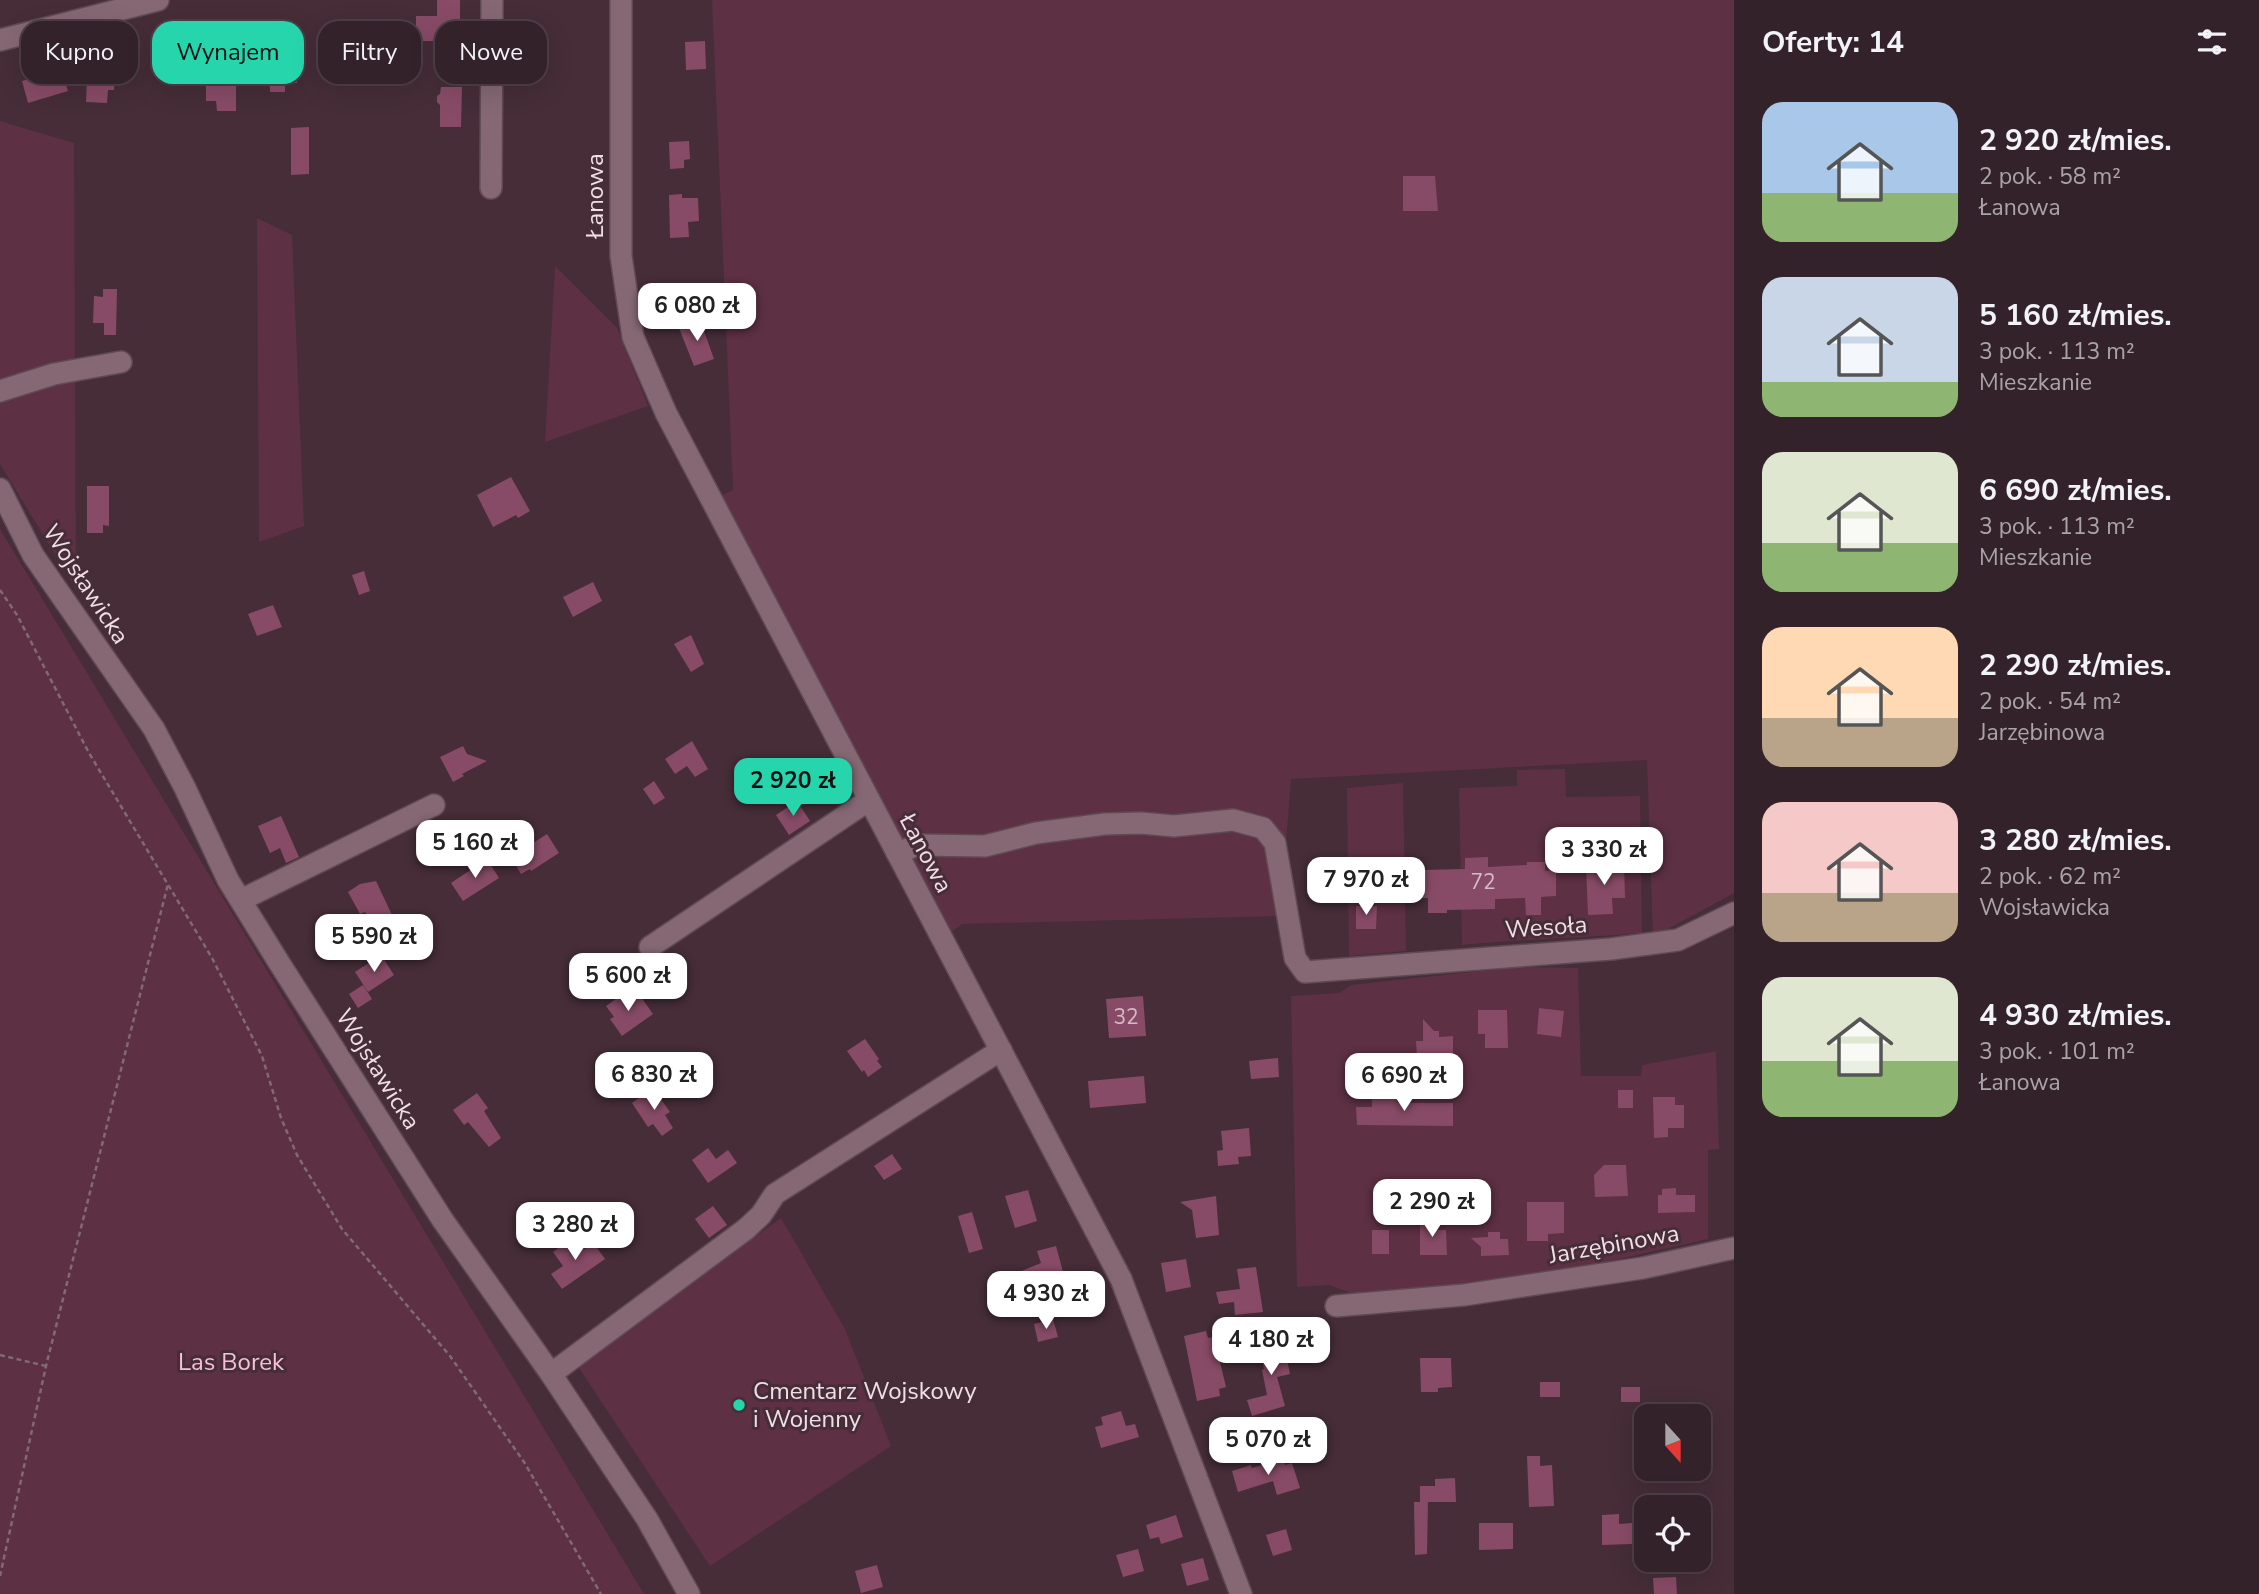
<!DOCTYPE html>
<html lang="pl">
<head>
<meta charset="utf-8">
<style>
	:root { --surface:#34222a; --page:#3c2a32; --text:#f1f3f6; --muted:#a9a4a8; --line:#4e3f47; --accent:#27d5ad }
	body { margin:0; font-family:"Nunito Sans",sans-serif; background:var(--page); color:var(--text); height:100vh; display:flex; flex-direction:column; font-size:26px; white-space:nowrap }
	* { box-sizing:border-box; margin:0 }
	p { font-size:23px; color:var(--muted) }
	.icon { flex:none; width:38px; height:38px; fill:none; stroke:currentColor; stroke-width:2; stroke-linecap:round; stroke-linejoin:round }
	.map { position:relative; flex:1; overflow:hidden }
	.drawer { display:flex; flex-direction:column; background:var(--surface); width:525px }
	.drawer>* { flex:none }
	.hud { position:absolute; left:21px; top:21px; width:665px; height:63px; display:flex; gap:14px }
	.needle { width:46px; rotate:159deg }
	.tools { position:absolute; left:1634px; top:1404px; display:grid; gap:14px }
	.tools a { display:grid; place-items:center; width:77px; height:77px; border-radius:14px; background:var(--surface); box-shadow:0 7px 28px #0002,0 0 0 2px var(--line); font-size:35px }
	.price { position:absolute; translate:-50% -60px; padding:0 16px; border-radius:14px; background:#fff; color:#222; font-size:23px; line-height:46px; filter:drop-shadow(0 2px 4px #0008) }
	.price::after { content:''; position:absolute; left:50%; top:42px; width:21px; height:16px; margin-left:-10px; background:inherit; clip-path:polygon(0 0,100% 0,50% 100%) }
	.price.current { background:var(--accent); color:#111 }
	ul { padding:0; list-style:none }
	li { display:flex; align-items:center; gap:21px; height:175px; padding:0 28px }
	li span { display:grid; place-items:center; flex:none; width:196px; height:140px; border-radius:21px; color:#555 }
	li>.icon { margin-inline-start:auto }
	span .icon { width:84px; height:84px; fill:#fffc; stroke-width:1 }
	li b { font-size:30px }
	h2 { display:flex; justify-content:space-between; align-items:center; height:84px; padding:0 28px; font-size:30px }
	.pill { padding:0 24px; border-radius:21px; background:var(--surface); box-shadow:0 7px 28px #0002,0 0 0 2px var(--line); font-size:24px; line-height:63px }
	.pill.current { background:var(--accent); color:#111 }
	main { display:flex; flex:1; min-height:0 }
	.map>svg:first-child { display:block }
	.green { fill:#5d3044 }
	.building { fill:#884b67 }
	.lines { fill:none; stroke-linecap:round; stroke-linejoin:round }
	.minor-casing { stroke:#5f4a52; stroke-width:24 }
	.path { stroke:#806a73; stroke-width:2.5; stroke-dasharray:5 3.5; stroke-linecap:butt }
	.minor { stroke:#856874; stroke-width:21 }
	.poi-dot { fill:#27d5ad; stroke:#462d38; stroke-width:2.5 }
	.labels { text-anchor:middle; stroke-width:6; stroke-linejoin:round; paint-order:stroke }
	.number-label { font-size:21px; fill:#d5bac6 }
	.street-label { font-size:24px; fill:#efdfe5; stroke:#462d38 }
	.park-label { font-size:24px; fill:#f8bfd7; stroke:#462d38 }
	.poi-label { font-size:24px; fill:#efdfe5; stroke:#462d38; text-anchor:start }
</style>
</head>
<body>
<main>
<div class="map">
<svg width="1734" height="1594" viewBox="0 0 1734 1594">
	<rect width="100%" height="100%" fill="#462d38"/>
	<!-- green -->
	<g class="green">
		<polygon points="712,0 1734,0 1734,893 1653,937 1647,760 1291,779 1280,916 962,924 949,934 722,495 733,490"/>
		<polygon points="0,121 74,143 76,589 0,464"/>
		<polygon points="257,218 292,235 304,526 259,542"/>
		<polygon points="555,266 617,328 648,406 545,442"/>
		<polygon points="0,529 644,1594 0,1594"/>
		<path d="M 1565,769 L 1566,797 L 1640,796 L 1642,933 C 1582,938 1522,939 1462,945 L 1459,788 L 1517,786 L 1517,770 Z"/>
		<polygon points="1403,783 1406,951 1349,956 1347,788"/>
		<polygon points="1517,967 1578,968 1581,1076 1641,1076 1642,1065 1716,1051 1719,1149 1708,1150 1708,1239 1583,1267 1413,1291 1356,1295 1329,1285 1297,1287 1291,996 1339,993 1351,985"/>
		<polygon points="781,1218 845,1329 891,1446 710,1566 577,1365"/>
	</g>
	<!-- building -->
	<g class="building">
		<polygon points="437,0 460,0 460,41 416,41 416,16 437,16"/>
		<polygon points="705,41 706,69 686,70 685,42"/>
		<polygon points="269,46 286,46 286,59 297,58 297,83 285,83 285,92 270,92"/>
		<polygon points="88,54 100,54 100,59 115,60 114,90 108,90 107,103 86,102"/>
		<polygon points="220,58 236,58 236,111 217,111 216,101 206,101 206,70 220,70"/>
		<polygon points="61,70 68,91 28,103 22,81"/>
		<polygon points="441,87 462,87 461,127 440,127 440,105 437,102 437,96 440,94"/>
		<polygon points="309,127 309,174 291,175 291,128"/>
		<polygon points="689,141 690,159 684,160 684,168 670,169 669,142"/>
		<polygon points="1403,176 1435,176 1438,211 1403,211"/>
		<polygon points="682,194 682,198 698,198 699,221 688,222 689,237 670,238 669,195"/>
		<polygon points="103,289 117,289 116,335 104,335 104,323 93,323 94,296 103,297"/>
		<polygon points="700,320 714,359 694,366 679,328"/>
		<polygon points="511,477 530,511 518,518 516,515 493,527 477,495"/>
		<polygon points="87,486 109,486 109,526 103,525 103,533 87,533"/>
		<polygon points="364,571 370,591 359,595 352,575"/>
		<polygon points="593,582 602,601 573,617 563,597"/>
		<polygon points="273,605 282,627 257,636 248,614"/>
		<polygon points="691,635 704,664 691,672 674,644"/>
		<polygon points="692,741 708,769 695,777 687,766 675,774 665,759"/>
		<polygon points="463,746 467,754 487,761 462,774 464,776 453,782 440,757"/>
		<polygon points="654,781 665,798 654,805 643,789"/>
		<polygon points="797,801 810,821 789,835 776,815"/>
		<polygon points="281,816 299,857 286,863 280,848 270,853 258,826"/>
		<polygon points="547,834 559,853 531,871 530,869 521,874 512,859 520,854 519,852"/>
		<polygon points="1488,857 1488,867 1527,865 1527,862 1545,862 1545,871 1556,870 1556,896 1541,897 1541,915 1526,915 1525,898 1495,899 1495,909 1447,910 1447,913 1428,913 1428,898 1413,898 1413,878 1422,877 1422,870 1465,869 1465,858"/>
		<polygon points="487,859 499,878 463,901 451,883"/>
		<polygon points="1624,864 1625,898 1612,898 1613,914 1588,915 1586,865"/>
		<polygon points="376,881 392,915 373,926 365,912 360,914 348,892 360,884"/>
		<polygon points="1356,906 1377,906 1376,929 1356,929"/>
		<polygon points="381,955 394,975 368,992 355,972"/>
		<polygon points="363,985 372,999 358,1008 349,994"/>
		<polygon points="627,991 635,1001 641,997 653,1014 622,1036 610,1019 614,1017 606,1006"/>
		<polygon points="1143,996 1146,1036 1109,1038 1106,999"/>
		<polygon points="1539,1008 1564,1011 1561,1037 1537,1034"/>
		<polygon points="1478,1010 1507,1010 1508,1048 1485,1048 1485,1034 1478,1034"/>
		<polygon points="1423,1019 1434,1031 1439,1031 1439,1037 1453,1036 1453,1053 1445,1053 1445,1058 1417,1058 1416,1041 1423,1041"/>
		<polygon points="865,1039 879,1059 877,1061 882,1067 868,1077 864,1070 862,1072 847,1051"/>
		<polygon points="1278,1058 1279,1077 1251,1079 1249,1061"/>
		<polygon points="1144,1076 1146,1103 1090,1108 1088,1081"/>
		<polygon points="653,1088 670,1112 665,1115 673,1128 662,1136 653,1124 648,1127 632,1103"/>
		<rect x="1618" y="1090" width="15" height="18"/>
		<polygon points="477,1093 488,1108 484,1111 501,1138 489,1147 468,1122 464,1125 453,1110"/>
		<polygon points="1372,1094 1397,1094 1397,1103 1453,1103 1453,1126 1357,1125 1356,1107 1372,1107"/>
		<polygon points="1653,1097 1675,1097 1675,1105 1684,1105 1684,1128 1668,1128 1668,1137 1654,1138"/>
		<polygon points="1249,1128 1251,1156 1238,1157 1239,1164 1218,1166 1217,1151 1223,1150 1221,1131"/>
		<polygon points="708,1148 716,1159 728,1150 737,1163 708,1183 692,1160"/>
		<polygon points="892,1154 902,1169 884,1180 874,1166"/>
		<polygon points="1604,1165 1626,1165 1628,1196 1595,1197 1594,1175"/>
		<polygon points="1676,1188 1676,1195 1695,1195 1695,1212 1658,1213 1658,1195 1662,1195 1662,1189"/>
		<polygon points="1028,1190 1037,1221 1015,1228 1005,1196"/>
		<polygon points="1216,1196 1219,1235 1196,1238 1192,1210 1180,1202"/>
		<polygon points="1527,1202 1564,1202 1564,1233 1548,1234 1548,1241 1527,1241"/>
		<polygon points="713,1206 727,1225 709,1238 695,1219"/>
		<polygon points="972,1212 983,1249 969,1253 958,1216"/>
		<polygon points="1420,1220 1435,1220 1436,1230 1446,1230 1447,1255 1420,1255"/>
		<rect x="1372" y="1230" width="17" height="24"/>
		<polygon points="1488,1232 1500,1232 1500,1239 1508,1239 1509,1255 1481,1256 1481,1247 1471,1238 1488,1237"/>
		<polygon points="569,1240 573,1246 579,1242 584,1249 593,1242 605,1259 562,1289 551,1274 563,1266 553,1252"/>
		<polygon points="1056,1246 1065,1279 1070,1277 1074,1290 1054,1295 1049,1277 1022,1284 1019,1272 1041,1263 1037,1251"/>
		<polygon points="1186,1259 1191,1287 1166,1292 1161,1263"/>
		<polygon points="1256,1267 1263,1312 1235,1315 1234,1302 1219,1304 1216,1292 1240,1289 1237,1269"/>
		<polygon points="1020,1286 1024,1302 1003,1307 999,1292"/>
		<polygon points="1053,1319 1058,1337 1038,1342 1034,1324"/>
		<polygon points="1206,1331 1208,1338 1214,1337 1226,1387 1219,1389 1220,1396 1197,1401 1184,1336"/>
		<polygon points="1282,1337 1290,1374 1277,1377 1285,1406 1252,1416 1247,1400 1267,1395 1262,1370 1264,1369 1258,1343"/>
		<polygon points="1420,1358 1451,1358 1452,1387 1438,1388 1438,1392 1421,1392"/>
		<rect x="1540" y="1382" width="20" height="15"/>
		<rect x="1621" y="1387" width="19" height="15"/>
		<polygon points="1121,1411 1126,1426 1135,1424 1139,1437 1101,1448 1095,1427 1103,1425 1101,1417"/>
		<polygon points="1527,1456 1540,1456 1540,1466 1552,1465 1554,1506 1529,1507"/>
		<polygon points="1283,1458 1285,1465 1292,1463 1300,1488 1277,1495 1273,1481 1238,1492 1232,1471 1251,1465 1252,1468"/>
		<polygon points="1455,1478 1456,1502 1420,1502 1420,1486 1435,1486 1435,1479"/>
		<polygon points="1414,1502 1428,1502 1427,1554 1415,1555"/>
		<polygon points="1619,1514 1619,1524 1632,1523 1632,1544 1602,1545 1602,1515"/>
		<polygon points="1176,1515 1183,1537 1161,1544 1159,1537 1150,1539 1146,1525"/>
		<polygon points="1479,1523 1513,1523 1513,1549 1479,1550"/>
		<polygon points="1286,1529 1292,1550 1273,1556 1266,1535"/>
		<polygon points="1138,1549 1144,1571 1123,1577 1116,1555"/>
		<polygon points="1203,1558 1209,1580 1187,1586 1181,1564"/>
		<polygon points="877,1565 883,1587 861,1593 855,1571"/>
		<polygon points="1676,1577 1677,1594 1654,1594 1653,1578"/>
	</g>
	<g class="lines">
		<defs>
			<g id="minor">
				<polyline points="621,0 621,256 633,337 666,413 1121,1279 1241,1594"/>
				<polyline points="0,40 158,0"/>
				<polyline points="491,188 492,0"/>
				<polyline points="0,391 54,374 121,362"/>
				<polyline points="0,489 33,555 154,729 185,788 228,880 278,961 442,1219 551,1374 647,1519 689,1594"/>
				<polyline points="897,853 918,845 985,846 1036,833 1105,824 1141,823 1174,826 1233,820 1263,828 1275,843 1295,958 1305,972 1611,949 1678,940 1734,913"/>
				<polyline points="241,900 434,805"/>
				<polyline points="650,947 869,800"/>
				<polyline points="1336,1306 1464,1295 1643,1268 1734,1248"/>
				<polyline points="551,1374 746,1229 761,1215 775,1194 1001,1050"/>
			</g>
		</defs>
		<!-- minor casing -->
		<use href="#minor" class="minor-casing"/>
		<!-- path -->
		<g class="path">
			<polyline points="0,590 17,615 89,753 212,958 262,1056 281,1118 297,1155 342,1229 450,1356 524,1462 601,1594"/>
			<polyline points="0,1355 46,1366"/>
			<polyline points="0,1576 46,1366 168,884"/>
		</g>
		<!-- minor -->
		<use href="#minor" class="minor"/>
	</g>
	<!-- markers -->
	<circle class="poi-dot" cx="739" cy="1405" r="7"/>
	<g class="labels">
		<!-- number labels -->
		<g class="number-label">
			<text x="1483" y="889">72</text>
			<text x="1126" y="1024">32</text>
		</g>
		<!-- street labels -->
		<g class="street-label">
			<text transform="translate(595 196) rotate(-90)" y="8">Łanowa</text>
			<text transform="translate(86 584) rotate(57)" y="8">Wojsławicka</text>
			<text transform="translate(926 853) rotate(62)" y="8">Łanowa</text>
			<text transform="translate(1546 927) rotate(-4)" y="8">Wesoła</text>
			<text transform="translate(378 1069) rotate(58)" y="8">Wojsławicka</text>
			<text transform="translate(1614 1244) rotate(-10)" y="8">Jarzębinowa</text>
		</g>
		<!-- park labels -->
		<g class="park-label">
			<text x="231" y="1370">Las Borek</text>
		</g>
		<!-- poi labels -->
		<g class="poi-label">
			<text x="753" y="1399">Cmentarz Wojskowy<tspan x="753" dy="28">i Wojenny</tspan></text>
		</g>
	</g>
</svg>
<div class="tools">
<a><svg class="needle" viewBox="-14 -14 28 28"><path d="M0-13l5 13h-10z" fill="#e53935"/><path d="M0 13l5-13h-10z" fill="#a9a4a8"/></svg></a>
<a><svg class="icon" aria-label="locate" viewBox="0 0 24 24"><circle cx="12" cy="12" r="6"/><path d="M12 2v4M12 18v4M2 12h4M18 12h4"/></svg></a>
</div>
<b class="price" style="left:697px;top:343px">6 080 zł</b>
<b class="price current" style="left:793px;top:818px">2 920 zł</b>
<b class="price" style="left:475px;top:880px">5 160 zł</b>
<b class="price" style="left:1604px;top:887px">3 330 zł</b>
<b class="price" style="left:1366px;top:917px">7 970 zł</b>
<b class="price" style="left:374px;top:974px">5 590 zł</b>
<b class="price" style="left:628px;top:1013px">5 600 zł</b>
<b class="price" style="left:654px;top:1112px">6 830 zł</b>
<b class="price" style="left:1404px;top:1113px">6 690 zł</b>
<b class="price" style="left:1432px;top:1239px">2 290 zł</b>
<b class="price" style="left:575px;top:1262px">3 280 zł</b>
<b class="price" style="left:1046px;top:1331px">4 930 zł</b>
<b class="price" style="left:1271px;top:1377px">4 180 zł</b>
<b class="price" style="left:1268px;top:1477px">5 070 zł</b>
<div class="hud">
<a class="pill">Kupno</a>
<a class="pill current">Wynajem</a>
<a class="pill">Filtry</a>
<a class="pill">Nowe</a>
</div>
</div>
<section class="drawer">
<h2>Oferty: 14<svg class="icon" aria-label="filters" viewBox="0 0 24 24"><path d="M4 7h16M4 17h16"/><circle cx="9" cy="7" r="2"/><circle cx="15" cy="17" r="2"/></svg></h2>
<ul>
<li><span style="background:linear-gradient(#a9c7e8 65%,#8fb573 0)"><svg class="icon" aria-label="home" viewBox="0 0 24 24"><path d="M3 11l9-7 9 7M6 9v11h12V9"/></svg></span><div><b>2 920 zł/mies.</b><p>2 pok. · 58 m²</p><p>Łanowa</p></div></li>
<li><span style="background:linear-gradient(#c9d6e8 75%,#8fb573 0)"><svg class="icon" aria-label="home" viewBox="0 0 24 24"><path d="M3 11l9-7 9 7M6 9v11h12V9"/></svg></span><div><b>5 160 zł/mies.</b><p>3 pok. · 113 m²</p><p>Mieszkanie</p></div></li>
<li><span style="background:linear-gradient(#dfe7d0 65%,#8fb573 0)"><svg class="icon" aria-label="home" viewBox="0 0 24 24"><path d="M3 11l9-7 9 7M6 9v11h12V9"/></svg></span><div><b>6 690 zł/mies.</b><p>3 pok. · 113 m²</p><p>Mieszkanie</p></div></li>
<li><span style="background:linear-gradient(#ffd9b3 65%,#b9a48a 0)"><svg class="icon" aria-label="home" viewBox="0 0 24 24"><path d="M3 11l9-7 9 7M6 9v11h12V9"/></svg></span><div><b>2 290 zł/mies.</b><p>2 pok. · 54 m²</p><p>Jarzębinowa</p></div></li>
<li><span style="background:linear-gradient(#f6c9c9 65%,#b9a48a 0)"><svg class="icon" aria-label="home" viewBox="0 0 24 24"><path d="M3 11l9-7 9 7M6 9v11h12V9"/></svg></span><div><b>3 280 zł/mies.</b><p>2 pok. · 62 m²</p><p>Wojsławicka</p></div></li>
<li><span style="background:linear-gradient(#dfe7d0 60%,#8fb573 0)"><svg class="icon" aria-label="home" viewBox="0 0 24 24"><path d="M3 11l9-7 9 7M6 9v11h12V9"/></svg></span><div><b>4 930 zł/mies.</b><p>3 pok. · 101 m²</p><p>Łanowa</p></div></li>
</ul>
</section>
</main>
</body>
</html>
